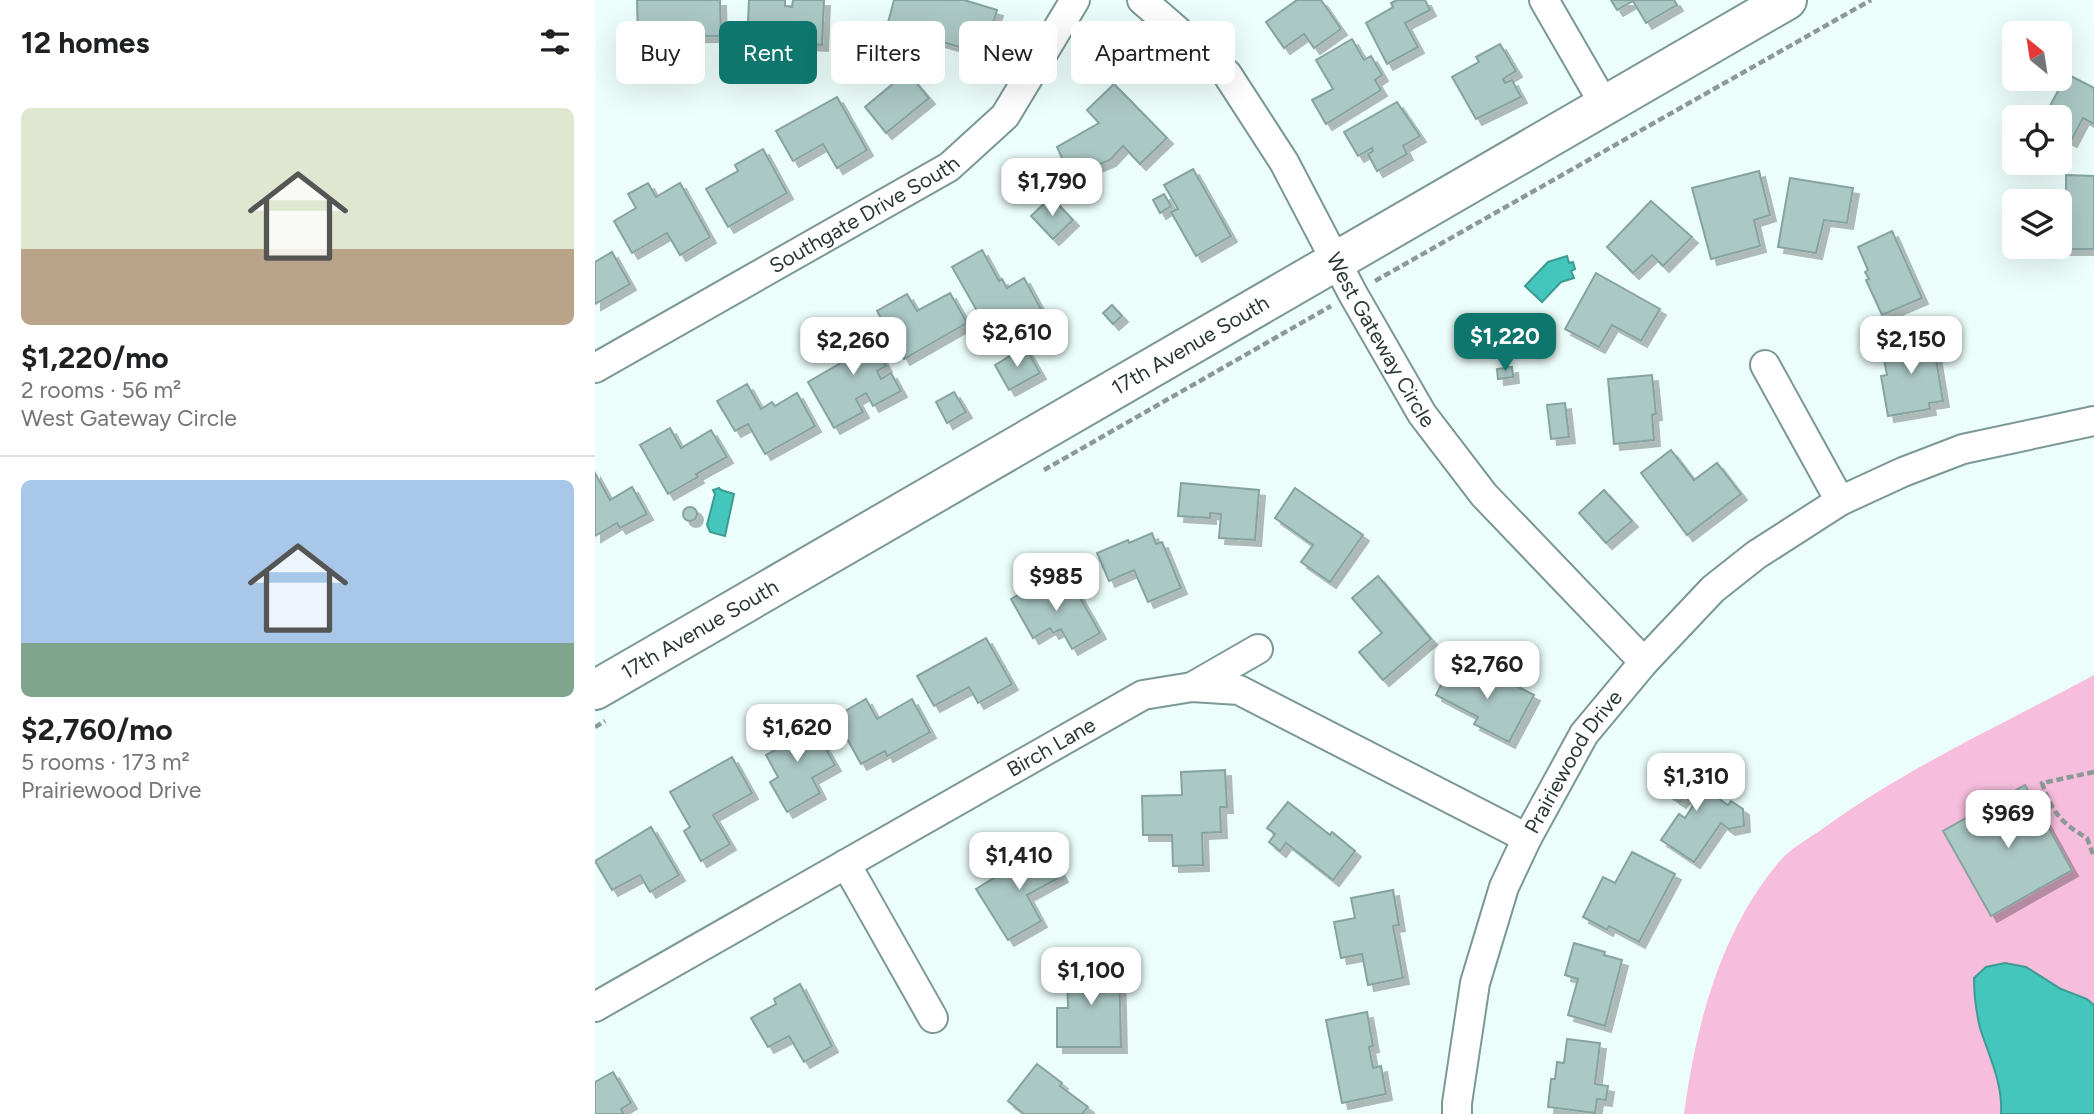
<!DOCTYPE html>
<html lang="en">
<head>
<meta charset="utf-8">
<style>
	:root { --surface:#fff; --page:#f2f2f2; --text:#202124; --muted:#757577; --line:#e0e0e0; --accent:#0f766e }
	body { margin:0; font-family:Figtree,sans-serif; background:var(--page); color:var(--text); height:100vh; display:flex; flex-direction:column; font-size:26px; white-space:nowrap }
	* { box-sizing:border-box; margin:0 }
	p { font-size:23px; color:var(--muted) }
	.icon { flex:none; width:38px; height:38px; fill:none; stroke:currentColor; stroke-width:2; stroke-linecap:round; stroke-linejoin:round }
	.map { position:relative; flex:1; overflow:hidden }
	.details { display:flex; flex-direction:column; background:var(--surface); width:595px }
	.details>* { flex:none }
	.guide { position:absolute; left:21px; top:21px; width:665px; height:63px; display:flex; gap:14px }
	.needle { width:46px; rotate:330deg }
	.controls { position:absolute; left:1407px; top:21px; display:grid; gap:14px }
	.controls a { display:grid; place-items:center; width:70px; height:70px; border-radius:10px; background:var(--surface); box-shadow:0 7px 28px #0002; font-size:35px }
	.price { position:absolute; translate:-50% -60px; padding:0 16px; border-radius:14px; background:#fff; color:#222; font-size:23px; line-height:46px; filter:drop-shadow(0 2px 4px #0008) }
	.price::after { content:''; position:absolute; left:50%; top:42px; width:21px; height:16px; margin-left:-10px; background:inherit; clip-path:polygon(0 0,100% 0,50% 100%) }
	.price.active { background:var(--accent); color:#fff }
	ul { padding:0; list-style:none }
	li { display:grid; align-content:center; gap:14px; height:371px; padding:0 21px }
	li+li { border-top:2px solid var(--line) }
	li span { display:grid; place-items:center; height:217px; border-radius:10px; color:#555 }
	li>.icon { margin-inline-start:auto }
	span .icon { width:126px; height:126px; fill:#fffc; stroke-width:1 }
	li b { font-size:30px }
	h2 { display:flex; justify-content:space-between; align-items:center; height:84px; padding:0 21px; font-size:30px }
	.pill { padding:0 24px; border-radius:10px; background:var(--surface); box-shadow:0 7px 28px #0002; font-size:24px; line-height:63px }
	.pill.active { background:var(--accent); color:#fff }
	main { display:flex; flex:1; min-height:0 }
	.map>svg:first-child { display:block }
	.green { fill:#f7bddd }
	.water { fill:#45c6bc; stroke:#3d9b94; stroke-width:2 }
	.building { fill:#aac8c4; stroke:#86a3a0; stroke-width:2; filter:url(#shadow) }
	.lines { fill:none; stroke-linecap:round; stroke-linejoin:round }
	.street-casing { stroke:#7b9894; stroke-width:32 }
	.secondary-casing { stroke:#7b9894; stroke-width:42 }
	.path { stroke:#8b9a97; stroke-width:4.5; stroke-dasharray:7 3.5; stroke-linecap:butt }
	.street { stroke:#fff; stroke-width:28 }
	.secondary { stroke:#fff; stroke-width:38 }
	.labels { text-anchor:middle; stroke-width:7; stroke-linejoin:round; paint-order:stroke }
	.street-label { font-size:21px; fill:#2b3735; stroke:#fff }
</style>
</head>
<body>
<main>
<section class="details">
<h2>12 homes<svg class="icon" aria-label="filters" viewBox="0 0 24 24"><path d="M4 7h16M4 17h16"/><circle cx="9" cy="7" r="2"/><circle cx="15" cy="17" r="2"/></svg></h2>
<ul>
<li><span style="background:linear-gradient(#dfe7d0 65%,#b9a48a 0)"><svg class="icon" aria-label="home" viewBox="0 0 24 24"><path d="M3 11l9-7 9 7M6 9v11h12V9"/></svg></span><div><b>$1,220/mo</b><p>2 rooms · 56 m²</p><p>West Gateway Circle</p></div></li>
<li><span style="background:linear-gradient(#a9c7e8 75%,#7fa58c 0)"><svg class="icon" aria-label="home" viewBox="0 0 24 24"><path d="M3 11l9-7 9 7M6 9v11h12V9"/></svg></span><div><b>$2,760/mo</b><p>5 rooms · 173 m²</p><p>Prairiewood Drive</p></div></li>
</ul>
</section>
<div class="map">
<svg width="1499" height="1114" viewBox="0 0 1499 1114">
	<defs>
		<filter id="shadow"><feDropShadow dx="6" dy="6" stdDeviation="0" flood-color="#0004"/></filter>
	</defs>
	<rect width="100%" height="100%" fill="#ecfefb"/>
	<!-- green -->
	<path class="green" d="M 1499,675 L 1499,1114 L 1089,1114 C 1101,1025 1125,933 1183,863 C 1194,849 1215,838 1230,827 C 1313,767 1408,724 1499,675 Z"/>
	<!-- water -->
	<g class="water">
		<polygon points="972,256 974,263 978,262 980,269 976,271 979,278 966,282 947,302 930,286 953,262"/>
		<polygon points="124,488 126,490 139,494 130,536 115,532 112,525 120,494 118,490"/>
		<path d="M 1410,963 L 1431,967 L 1466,989 L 1492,999 L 1499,1005 L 1499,1114 L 1406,1114 C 1408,1083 1394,1056 1385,1028 C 1381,1011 1379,995 1379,978 L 1391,967 Z"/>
	</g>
	<!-- building -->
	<g class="building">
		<polygon points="42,0 125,0 126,36 43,37"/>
		<polygon points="154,0 190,0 190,6 197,7 198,0 229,0 227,45 152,41"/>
		<polygon points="299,0 369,0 402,10 389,54 292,26"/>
		<polygon points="702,0 726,0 746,29 719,48 709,34 689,48 671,22"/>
		<polygon points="802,0 830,0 835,10 810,23 823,47 792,64 771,23 798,7 796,3"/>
		<polygon points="1016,0 1079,0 1082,5 1051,23 1038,1 1022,10"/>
		<polygon points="757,39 769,60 776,56 787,75 780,80 786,90 731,124 717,100 738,89 721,60"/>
		<polygon points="166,43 185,44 185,59 165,57"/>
		<polygon points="905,44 921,71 908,79 910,83 917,80 926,97 881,119 857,77 884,62 881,57"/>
		<polygon points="312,72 334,98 291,133 270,107"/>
		<polygon points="1472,74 1499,88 1499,124 1488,118 1476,141 1465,136 1465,117 1449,117"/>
		<polygon points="519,84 572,138 545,164 528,146 515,160 486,172 484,167 473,172 462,147 504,123 492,110"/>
		<polygon points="242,97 272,150 242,168 228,144 198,161 181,131"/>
		<polygon points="802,102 825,136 808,146 812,154 782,171 773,154 778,151 777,148 763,156 749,132"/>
		<polygon points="168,149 192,193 133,227 111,189 143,171 140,165"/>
		<polygon points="598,169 636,236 601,256 576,212 583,209 569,185"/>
		<polygon points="1164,171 1175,215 1159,220 1165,246 1116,259 1097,188"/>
		<polygon points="1471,175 1499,176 1499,249 1469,249 1470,223 1466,223 1466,203 1471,203"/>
		<polygon points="1195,178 1258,188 1252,223 1229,220 1221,253 1183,247"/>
		<polygon points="53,183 61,197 85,183 115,237 85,255 72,233 37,253 19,221 41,208 33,194"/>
		<polygon points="569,194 576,206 565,213 558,200"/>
		<polygon points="456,197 478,220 458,239 436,216"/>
		<polygon points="1056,201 1097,237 1068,266 1057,255 1038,273 1012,247"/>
		<polygon points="1297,231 1327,298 1287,315 1271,280 1274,279 1270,272 1273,270 1263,247"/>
		<polygon points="387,250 404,281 407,279 412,288 429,278 447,311 398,339 357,267"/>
		<polygon points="17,252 35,284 0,304 0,262"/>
		<polygon points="1001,273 1065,309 1046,341 1017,325 1004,347 970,329"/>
		<polygon points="355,293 372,323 309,359 282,311 312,294 322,311"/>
		<polygon points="517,305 527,316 518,324 508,313"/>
		<polygon points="265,320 291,366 282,371 286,379 296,373 306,391 278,406 271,393 261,399 268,412 239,428 213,382 249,361 235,336"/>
		<polygon points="1337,335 1348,401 1334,403 1335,409 1293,416 1286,376 1292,375 1286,344"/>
		<polygon points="430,347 445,373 414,390 400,365"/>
		<polygon points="917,367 918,377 903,379 902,369"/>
		<polygon points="1057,375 1061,414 1057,415 1059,440 1019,444 1013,379"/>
		<polygon points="152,384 166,409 177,402 180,406 202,393 220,426 170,454 153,424 140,431 122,401"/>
		<polygon points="359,392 371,412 352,423 341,402"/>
		<polygon points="970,403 974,437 956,439 952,405"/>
		<polygon points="75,428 86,448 116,430 132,457 101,474 103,477 73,494 45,445"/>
		<polygon points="1076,450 1099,480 1122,463 1146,494 1092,535 1046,473"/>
		<polygon points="0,473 15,500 37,487 52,514 25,528 22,523 0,536"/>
		<polygon points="586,483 664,490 660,540 624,538 626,514 615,513 615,518 583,516"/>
		<polygon points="700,488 768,535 735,582 706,562 718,545 680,518"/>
		<polygon points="1009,490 1037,521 1011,543 984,513"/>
		<circle cx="95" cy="514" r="7"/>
		<polygon points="557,533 561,544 567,542 586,588 553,602 539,570 514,581 502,553 533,540 534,543"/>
		<polygon points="783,576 836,639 788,680 764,652 787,633 757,598"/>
		<polygon points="475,580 505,633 477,649 466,629 458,633 455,628 438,638 416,599 443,583 449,594"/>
		<polygon points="391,638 417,684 383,703 374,687 339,706 322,676"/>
		<polygon points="857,663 900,686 904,677 939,695 914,742 879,724 883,717 841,695"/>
		<polygon points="271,699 282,719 317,699 335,732 292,756 290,751 266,764 240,717"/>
		<polygon points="202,719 210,733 219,728 240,765 217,778 225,793 192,812 175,782 183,777 171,755 180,750 173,736"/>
		<polygon points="137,757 157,793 118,815 135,844 106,861 89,831 95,827 75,792"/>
		<polygon points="1080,761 1103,776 1099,781 1133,805 1136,801 1148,809 1149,826 1134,829 1126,823 1099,862 1066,840 1084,814 1090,818 1099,804 1089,797 1085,802 1062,786"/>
		<polygon points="630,770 632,807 625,807 626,832 607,833 608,865 578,866 577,835 548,835 547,796 587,795 586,772"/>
		<polygon points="1430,785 1477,870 1396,916 1348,831"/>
		<polygon points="693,802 735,835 737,832 760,851 738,880 691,843 685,851 674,842 680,834 672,828"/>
		<polygon points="56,827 84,875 55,892 45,875 17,890 0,861"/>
		<polygon points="450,846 467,876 432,895 446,921 413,940 381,889"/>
		<polygon points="1037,852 1080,874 1044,942 1014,926 1012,930 988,917 1008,877 1020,883"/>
		<polygon points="798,890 804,925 798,926 808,978 773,985 767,954 746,958 739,922 760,918 756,898"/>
		<polygon points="979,943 1010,952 1009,955 1027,960 1010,1026 973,1015 983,979 970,975"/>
		<polygon points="524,963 526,1047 462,1047 462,1008 473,1008 472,964"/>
		<polygon points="205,984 237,1046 209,1062 194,1036 173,1047 156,1018 181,1004 179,999"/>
		<polygon points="772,1012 778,1046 774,1047 778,1068 786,1066 791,1094 747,1103 731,1020"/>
		<polygon points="972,1039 1005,1043 1000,1084 1013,1086 1011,1100 1002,1099 1000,1113 953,1107 956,1079 960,1079 962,1062 969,1063"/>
		<polygon points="442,1064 467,1083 465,1086 493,1107 487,1114 429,1114 413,1101"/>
		<polygon points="18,1072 36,1103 26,1109 29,1114 0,1114 0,1082"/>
	</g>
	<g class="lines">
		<defs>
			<g id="street">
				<path id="s1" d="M 547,0 L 632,74 L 689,162 L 758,294 L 827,414 L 889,495 L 1049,662"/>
				<polyline points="949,0 1009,104"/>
				<polyline points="1170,365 1245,501"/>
				<path id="s2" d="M 0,368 L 354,167 L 410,116 L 480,0"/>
				<polyline points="597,687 663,649"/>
				<polyline points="251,864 338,1018"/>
				<path id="s3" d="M 0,1007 L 548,695 L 597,687 L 644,690 L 932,838"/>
				<path id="s4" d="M 862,1114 L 862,1103 L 880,983 L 909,887 L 932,838 L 989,734 L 1049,662 L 1118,589 L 1161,555 L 1245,501 L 1308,472 L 1368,449 L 1499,421"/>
			</g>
			<g id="secondary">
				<path id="s5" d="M 0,690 L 1192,0"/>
			</g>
		</defs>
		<!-- street casing -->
		<use href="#street" class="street-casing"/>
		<!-- secondary casing -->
		<use href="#secondary" class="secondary-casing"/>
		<!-- path -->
		<g class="path">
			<polyline points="780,281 1276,0"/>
			<polyline points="449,470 736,306"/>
			<polyline points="0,727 10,721"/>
			<path d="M 1499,772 L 1447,783 C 1457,812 1466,823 1492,838 L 1499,857"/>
		</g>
		<!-- street -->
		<use href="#street" class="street"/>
		<!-- secondary -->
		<use href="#secondary" class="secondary"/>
	</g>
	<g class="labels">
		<!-- street labels -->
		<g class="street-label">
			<text dy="7" stroke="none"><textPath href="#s2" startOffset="310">Southgate Drive South</textPath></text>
			<text dy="7" stroke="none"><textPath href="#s1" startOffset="420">West Gateway Circle</textPath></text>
			<text dy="7" stroke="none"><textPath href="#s5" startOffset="688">17th Avenue South</textPath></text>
			<text dy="7" stroke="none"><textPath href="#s5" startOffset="121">17th Avenue South</textPath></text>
			<text dy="7" stroke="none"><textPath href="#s3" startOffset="525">Birch Lane</textPath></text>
			<text dy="7" stroke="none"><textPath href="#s4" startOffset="376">Prairiewood Drive</textPath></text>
		</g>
	</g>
</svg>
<div class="controls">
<a><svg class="needle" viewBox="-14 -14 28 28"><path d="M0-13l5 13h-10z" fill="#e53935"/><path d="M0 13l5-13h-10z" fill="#757577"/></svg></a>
<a><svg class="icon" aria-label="locate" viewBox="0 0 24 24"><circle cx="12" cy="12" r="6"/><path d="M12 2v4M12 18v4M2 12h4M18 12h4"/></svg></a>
<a><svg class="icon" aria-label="layers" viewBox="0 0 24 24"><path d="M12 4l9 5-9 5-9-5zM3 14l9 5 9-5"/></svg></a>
</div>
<b class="price" style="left:457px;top:218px">$1,790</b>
<b class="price" style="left:422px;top:369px">$2,610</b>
<b class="price active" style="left:910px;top:373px">$1,220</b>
<b class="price" style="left:1316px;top:376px">$2,150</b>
<b class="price" style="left:258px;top:377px">$2,260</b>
<b class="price" style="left:461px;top:613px">$985</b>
<b class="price" style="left:892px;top:701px">$2,760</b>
<b class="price" style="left:202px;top:764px">$1,620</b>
<b class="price" style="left:1101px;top:813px">$1,310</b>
<b class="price" style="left:1413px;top:850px">$969</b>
<b class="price" style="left:424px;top:892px">$1,410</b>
<b class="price" style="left:496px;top:1007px">$1,100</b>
<div class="guide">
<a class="pill">Buy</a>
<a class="pill active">Rent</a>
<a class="pill">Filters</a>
<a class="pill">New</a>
<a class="pill">Apartment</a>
</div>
</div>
</main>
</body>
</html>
